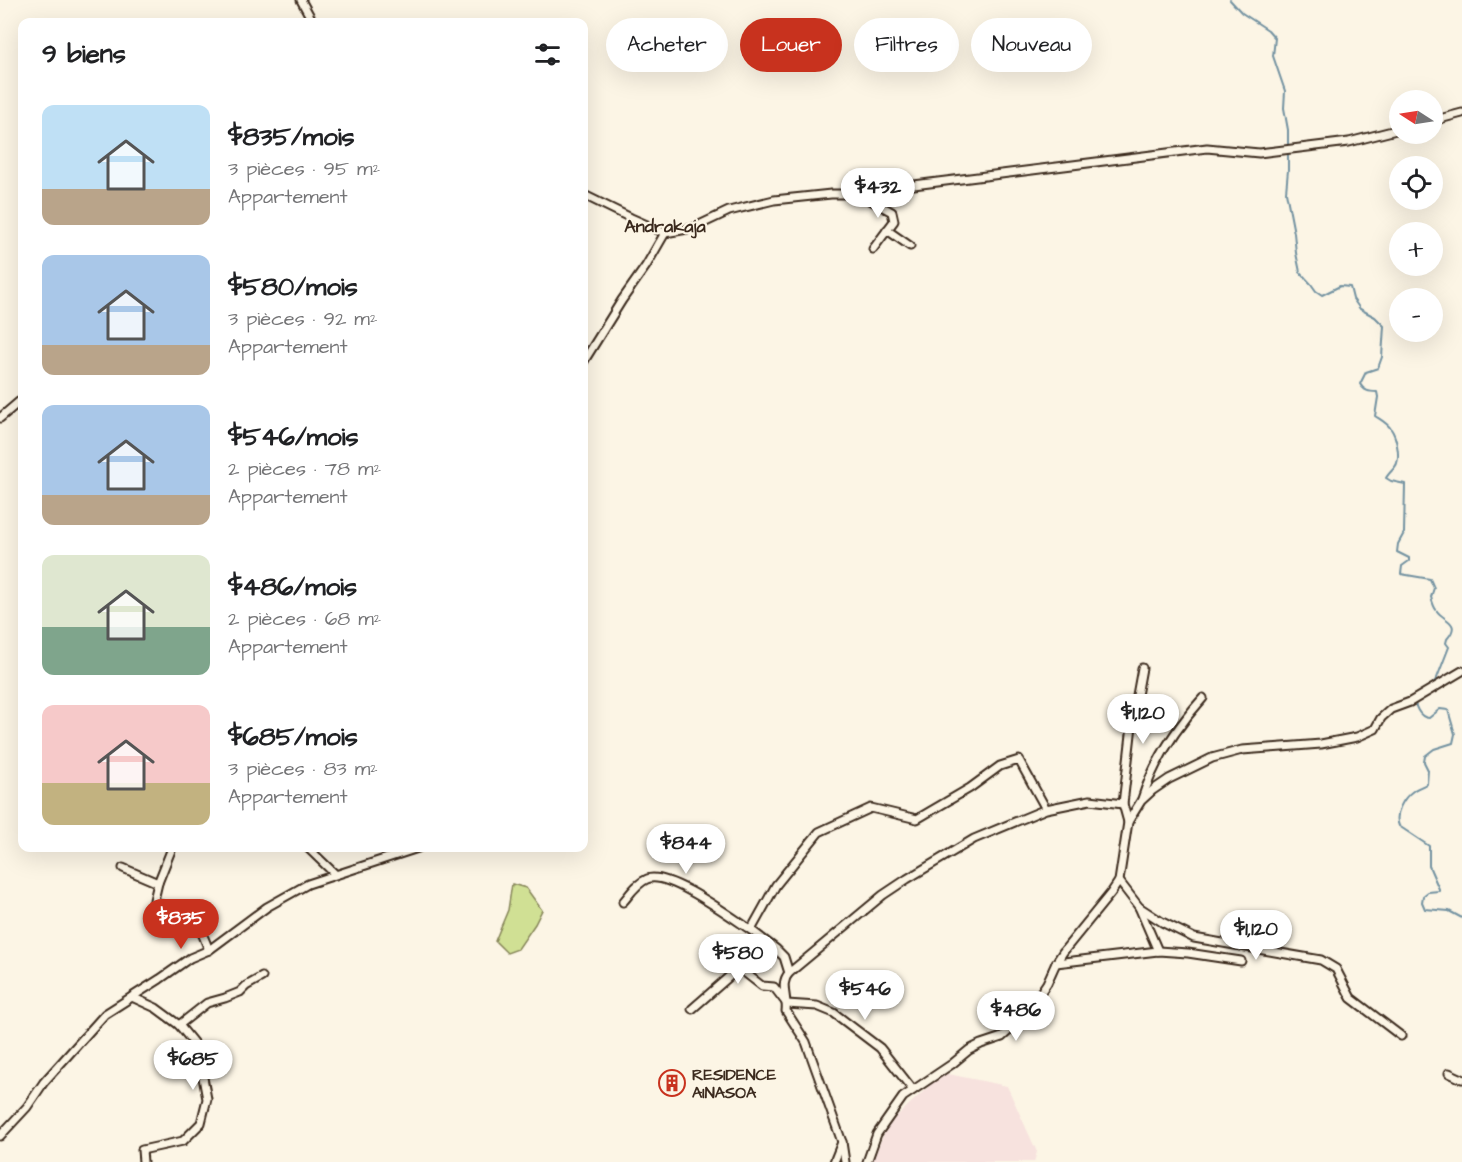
<!DOCTYPE html>
<html lang="fr">
<head>
<meta charset="utf-8">
<style>
	:root { --surface:#fff; --page:#f6f6f6; --text:#202124; --muted:#757577; --accent:#c8321e }
	body { margin:0; font-family:"Architects Daughter",sans-serif; background:var(--page); color:var(--text); height:100vh; display:flex; flex-direction:column; font-size:22px; white-space:nowrap }
	* { box-sizing:border-box; margin:0 }
	p { font-size:20px; color:var(--muted) }
	.icon { flex:none; width:33px; height:33px; fill:none; stroke:currentColor; stroke-width:2; stroke-linecap:round; stroke-linejoin:round }
	.map { position:relative; flex:1; overflow:hidden }
	.details { position:absolute; left:18px; top:18px; width:570px; height:834px; display:flex; flex-direction:column; background:var(--surface); border-radius:12px; box-shadow:0 6px 24px #0002 }
	.details>* { flex:none }
	.hud { position:absolute; left:606px; top:18px; width:570px; height:54px; display:flex; gap:12px }
	.needle { width:39px; rotate:282deg }
	.fabs { position:absolute; left:1389px; top:90px; display:grid; gap:12px }
	.fabs a { display:grid; place-items:center; width:54px; height:54px; border-radius:50%; background:var(--surface); box-shadow:0 6px 24px #0002; font-size:30px }
	.price { position:absolute; translate:-50% -51px; padding:0 14px; border-radius:21px; background:#fff; color:#222; font-size:20px; line-height:39px; filter:drop-shadow(0 2px 3px #0008) }
	.price::after { content:''; position:absolute; left:50%; top:36px; width:18px; height:14px; margin-left:-9px; background:inherit; clip-path:polygon(0 0,100% 0,50% 100%) }
	.price.on { background:var(--accent); color:#fff }
	ul { padding:0; list-style:none }
	li { display:flex; align-items:center; gap:18px; height:150px; padding:0 24px }
	li span { display:grid; place-items:center; flex:none; width:168px; height:120px; border-radius:12px; color:#555 }
	li>.icon { margin-inline-start:auto }
	span .icon { width:72px; height:72px; fill:#fffc; stroke-width:1 }
	li b { font-size:26px }
	h2 { display:flex; justify-content:space-between; align-items:center; height:72px; padding:0 24px; font-size:26px }
	.chip { padding:0 21px; border-radius:27px; background:var(--surface); box-shadow:0 6px 24px #0002; font-size:21px; line-height:54px }
	.chip.on { background:var(--accent); color:#fff }
	.map>svg:first-child { display:block }
	.built { fill:#f7e2de }
	.green { fill:#d0e094; stroke:#868559; stroke-width:1.5 }
	.lines { fill:none; stroke-linecap:round; stroke-linejoin:round }
	.stream { stroke:#7392a1; stroke-width:2 }
	.street-casing { stroke:#3b2a1e; stroke-width:11 }
	.street { stroke:#fcf5e5; stroke-width:7 }
	.labels { text-anchor:middle; stroke-width:4.5; stroke-linejoin:round; paint-order:stroke }
	.poi-label { font-size:16px; font-weight:bold; fill:#3b2a1e; stroke:#fcf5e5; text-anchor:start }
	.neighbourhood-label { font-size:18px; font-weight:bold; fill:#3b2a1e; stroke:#fcf5e5 }
</style>
</head>
<body>
<div class="map">
<svg width="1462" height="1162" viewBox="0 0 1462 1162">
	<rect width="100%" height="100%" fill="#fcf5e5"/>
	<filter id="ink" filterUnits="userSpaceOnUse"><feTurbulence type="fractalNoise" baseFrequency=".0167" numOctaves="2"/><feDisplacementMap in="SourceGraphic" scale="12" xChannelSelector="R" yChannelSelector="G"/><feConvolveMatrix kernelMatrix="1 2 1 2 8 2 1 2 1" color-interpolation-filters="sRGB"/></filter>
	<g filter="url(#ink)">
		<!-- built -->
		<polygon class="built" points="943,1073 1007,1086 1037,1152 1034,1162 872,1162 885,1131 896,1117"/>
		<!-- green -->
		<polygon class="green" points="512,884 526,888 542,910 535,924 518,949 507,953 495,941 508,910"/>
		<g class="lines">
			<!-- stream -->
			<g class="stream">
				<path d="M 1230,0 L 1242,13 L 1268,30 L 1275,38 L 1273,56 L 1285,91 L 1284,108 L 1288,130 L 1288,170 L 1286,192 L 1294,233 L 1296,253 L 1300,272 L 1311,284 L 1316,291 L 1322,295 L 1340,286 L 1350,287 L 1353,299 L 1360,309 L 1375,317 L 1384,326 L 1382,357 L 1378,368 L 1366,372 L 1360,384 C 1364,391 1369,392 1377,392 L 1378,397 L 1375,416 C 1381,420 1387,423 1391,429 C 1396,436 1400,454 1397,463 C 1396,468 1389,472 1386,478 L 1391,481 L 1405,484 L 1404,533 L 1398,544 L 1397,552 L 1409,558 L 1409,561 L 1402,566 L 1401,574 L 1430,579 L 1434,588 L 1431,597 C 1432,601 1434,608 1437,611 C 1444,621 1462,622 1447,639 L 1446,643 L 1449,647 L 1437,678 L 1431,686"/>
				<path d="M 1418,694 L 1414,695 C 1414,705 1419,718 1429,718 L 1440,709 L 1448,710 L 1455,734 L 1453,743 L 1434,749 L 1425,756 L 1424,762 L 1428,770 L 1427,784 C 1423,786 1417,788 1413,791 C 1403,798 1394,814 1399,826 L 1429,846 L 1429,866 L 1439,889 L 1439,891 L 1428,892 L 1423,896 L 1422,902 L 1425,909 L 1449,911 L 1462,918"/>
			</g>
			<defs>
				<g id="street">
					<polyline points="301,0 313,22"/>
					<polyline points="1432,121 1462,113"/>
					<polyline points="859,194 892,212 894,221 873,249"/>
					<polyline points="584,195 631,218 665,233"/>
					<polyline points="887,230 910,246"/>
					<polyline points="584,361 622,300 646,266 665,233 693,228 729,211 774,200 831,194 859,194 890,188 1207,148 1259,153 1349,142 1400,129"/>
					<polyline points="0,418 20,401"/>
					<path d="M 1142,799 C 1154,761 1177,727 1203,698"/>
					<polyline points="1046,809 1019,760 1000,766 970,788 917,819 871,808 819,832 776,885 751,930 776,949 784,957 789,973 883,895 907,879 974,839 1046,809 1090,800 1123,804"/>
					<polyline points="1128,822 1123,804 1133,717 1142,668"/>
					<polyline points="172,848 158,883 154,900 202,933 209,950"/>
					<polyline points="308,848 335,874"/>
					<polyline points="123,868 158,883"/>
					<polyline points="1119,881 1139,907 1162,922 1194,938 1321,960 1336,969 1351,998 1401,1036"/>
					<path d="M 623,902 C 630,894 637,883 647,879 C 668,870 731,917 751,930"/>
					<polyline points="1139,907 1158,951"/>
					<polyline points="1056,963 1158,951 1188,953 1241,961"/>
					<path d="M 789,973 C 779,984 788,997 786,1011 L 806,1042 L 842,1142 L 845,1162"/>
					<polyline points="132,997 156,1008 179,1025 196,1046 202,1072 207,1099 201,1123 183,1141 142,1150 143,1162"/>
					<polyline points="692,1009 739,968 762,986 774,987 787,1004 817,1006 834,1013 880,1048 913,1090"/>
					<polyline points="179,1025 207,1003 225,998 240,992 246,986 262,977"/>
					<polyline points="1449,1073 1462,1079"/>
					<polyline points="0,1136 27,1107 44,1082 105,1014 160,979 190,958 209,950 267,907 308,884 418,848"/>
					<polyline points="834,1162 842,1142"/>
					<polyline points="867,1162 877,1134 903,1097 952,1064 969,1050 981,1044 1002,1037 1012,1028 1030,1008 1047,983 1056,963 1063,952 1111,893 1119,881 1128,822 1141,801 1153,790 1169,779 1212,758 1242,750 1321,744 1357,737 1375,729 1381,718 1391,709 1410,702 1462,671"/>
				</g>
			</defs>
			<!-- street casing -->
			<use href="#street" class="street-casing"/>
			<!-- street -->
			<use href="#street" class="street"/>
		</g>
	</g>
	<!-- icons -->
	<defs>
		<symbol id="building-ring" viewBox="-11 -11 22 22"><circle r="9.5" fill="#fcf5e5" stroke="#c8321e" stroke-width="1.5"/><path d="M-4-6H4V6H1V3H-1V6H-4ZM-2.5-4.3h1.7v1.8h-1.7ZM.8-4.3h1.7v1.8H.8ZM-2.5-1h1.7V.8h-1.7ZM.8-1h1.7V.8H.8Z" fill="#c8321e"/></symbol>
	</defs>
	<g fill-rule="evenodd">
		<use href="#building-ring" x="657" y="1068" width="30" height="30"/>
	</g>
	<g class="labels">
		<!-- poi labels -->
		<g class="poi-label">
			<text x="692" y="1080">RESIDENCE<tspan x="692" dy="18">AINASOA</tspan></text>
		</g>
		<!-- neighbourhood labels -->
		<g class="neighbourhood-label">
			<text x="665" y="232">Andrakaja</text>
		</g>
	</g>
</svg>
<div class="fabs">
<a><svg class="needle" viewBox="-14 -14 28 28"><path d="M0-13l5 13h-10z" fill="#e53935"/><path d="M0 13l5-13h-10z" fill="#757577"/></svg></a>
<a><svg class="icon" aria-label="locate" viewBox="0 0 24 24"><circle cx="12" cy="12" r="6"/><path d="M12 2v4M12 18v4M2 12h4M18 12h4"/></svg></a>
<a>+</a>
<a>−</a>
</div>
<b class="price" style="left:878px;top:219px">$432</b>
<b class="price" style="left:1143px;top:745px">$1,120</b>
<b class="price" style="left:686px;top:875px">$844</b>
<b class="price on" style="left:181px;top:950px">$835</b>
<b class="price" style="left:1256px;top:961px">$1,120</b>
<b class="price" style="left:738px;top:985px">$580</b>
<b class="price" style="left:865px;top:1021px">$546</b>
<b class="price" style="left:1016px;top:1042px">$486</b>
<b class="price" style="left:193px;top:1091px">$685</b>
<div class="hud">
<a class="chip">Acheter</a>
<a class="chip on">Louer</a>
<a class="chip">Filtres</a>
<a class="chip">Nouveau</a>
</div>
<section class="details">
<h2>9 biens<svg class="icon" aria-label="filters" viewBox="0 0 24 24"><path d="M4 7h16M4 17h16"/><circle cx="9" cy="7" r="2"/><circle cx="15" cy="17" r="2"/></svg></h2>
<ul>
<li><span style="background:linear-gradient(#bfe0f5 70%,#b9a48a 0)"><svg class="icon" aria-label="home" viewBox="0 0 24 24"><path d="M3 11l9-7 9 7M6 9v11h12V9"/></svg></span><div><b>$835/mois</b><p>3 pièces · 95 m²</p><p>Appartement</p></div></li>
<li><span style="background:linear-gradient(#a9c7e8 75%,#b9a48a 0)"><svg class="icon" aria-label="home" viewBox="0 0 24 24"><path d="M3 11l9-7 9 7M6 9v11h12V9"/></svg></span><div><b>$580/mois</b><p>3 pièces · 92 m²</p><p>Appartement</p></div></li>
<li><span style="background:linear-gradient(#a9c7e8 75%,#b9a48a 0)"><svg class="icon" aria-label="home" viewBox="0 0 24 24"><path d="M3 11l9-7 9 7M6 9v11h12V9"/></svg></span><div><b>$546/mois</b><p>2 pièces · 78 m²</p><p>Appartement</p></div></li>
<li><span style="background:linear-gradient(#dfe7d0 60%,#7fa58c 0)"><svg class="icon" aria-label="home" viewBox="0 0 24 24"><path d="M3 11l9-7 9 7M6 9v11h12V9"/></svg></span><div><b>$486/mois</b><p>2 pièces · 68 m²</p><p>Appartement</p></div></li>
<li><span style="background:linear-gradient(#f6c9c9 65%,#c2b280 0)"><svg class="icon" aria-label="home" viewBox="0 0 24 24"><path d="M3 11l9-7 9 7M6 9v11h12V9"/></svg></span><div><b>$685/mois</b><p>3 pièces · 83 m²</p><p>Appartement</p></div></li>
</ul>
</section>
</div>
</body>
</html>
